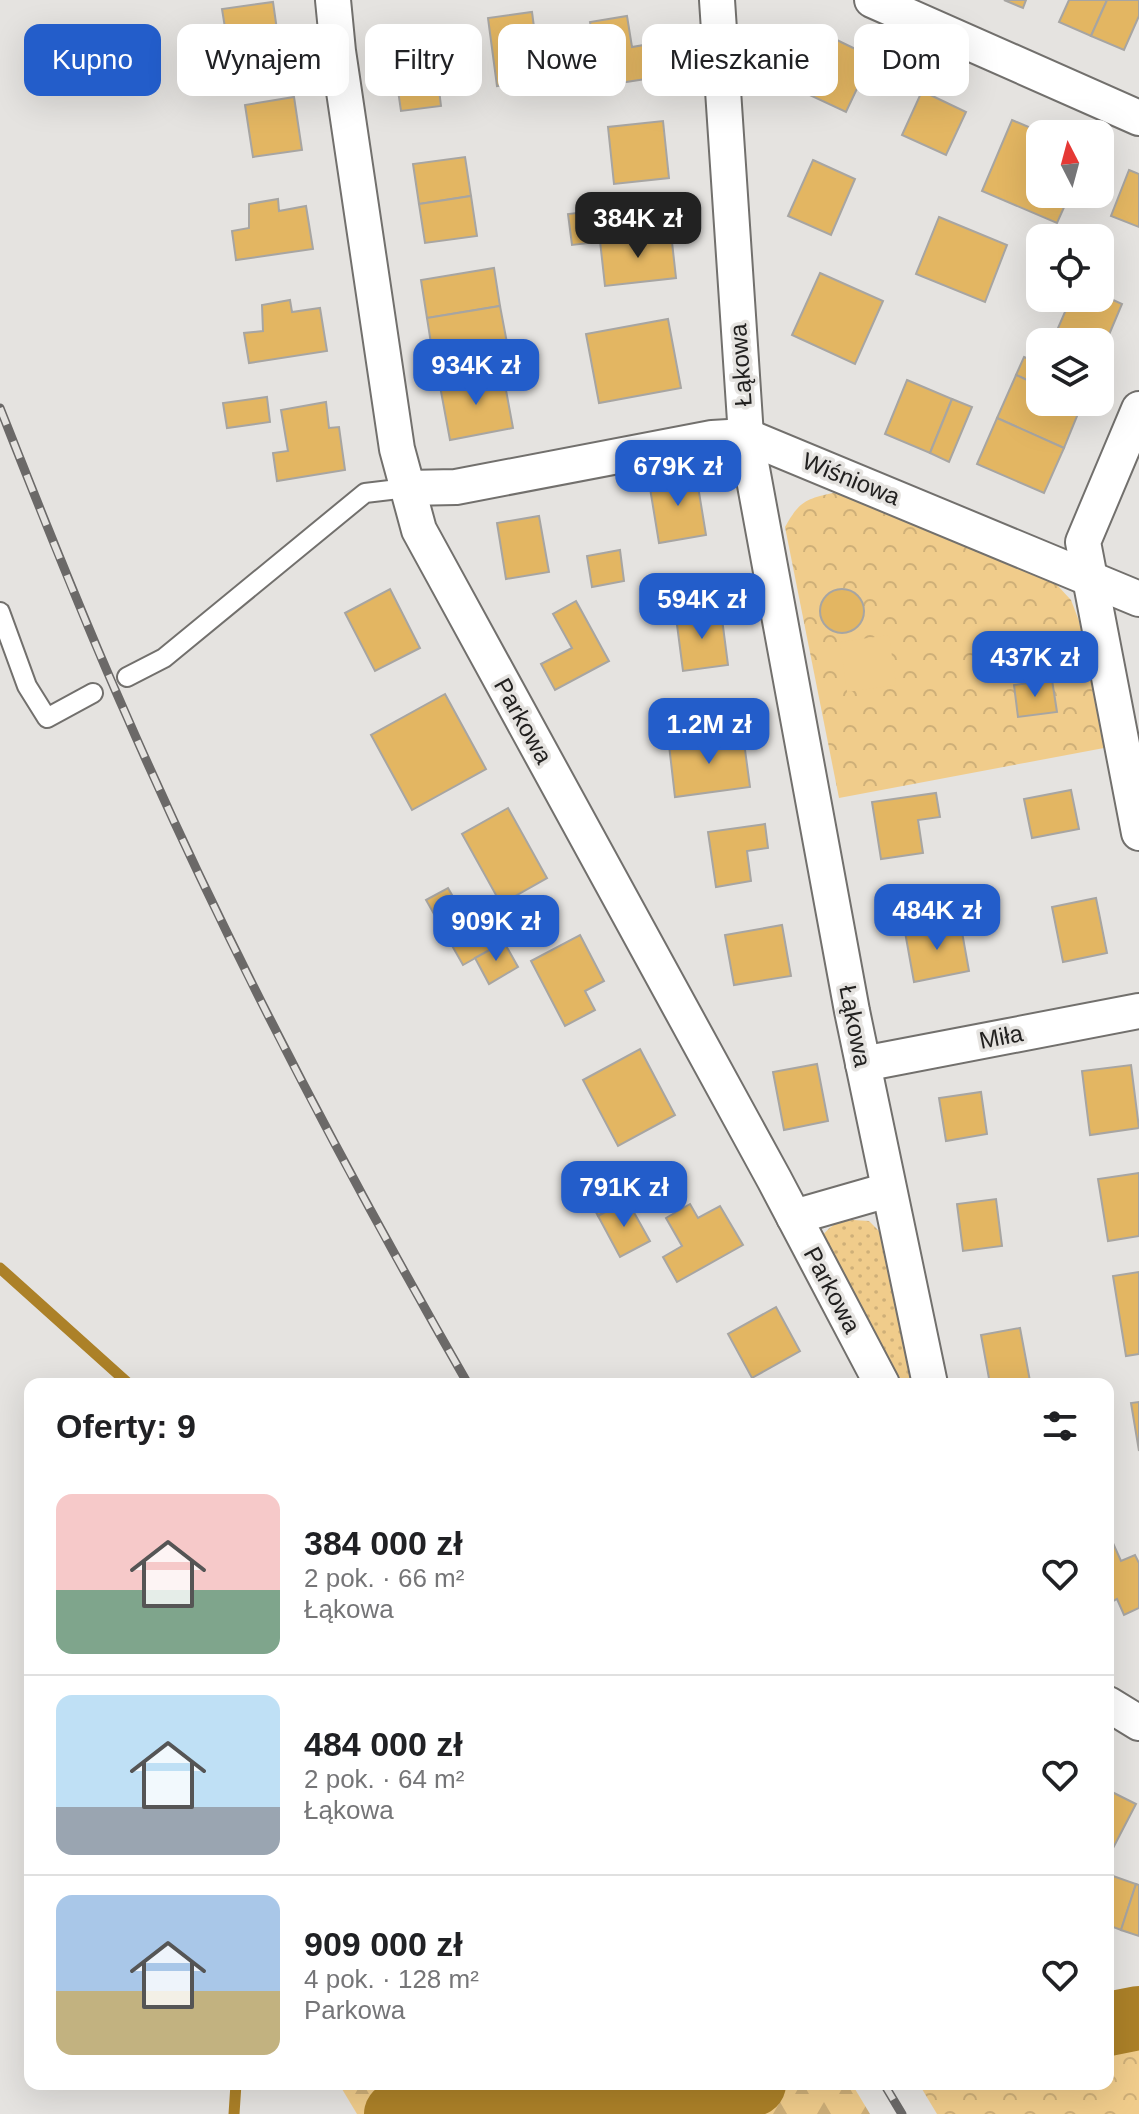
<!DOCTYPE html>
<html lang="pl">
<head>
<meta charset="utf-8">
<style>
	:root { --surface:#fff; --page:#f2f2f2; --text:#202124; --muted:#757577; --line:#e0e0e0; --accent:#235dca }
	body { margin:0; font-family:Helvetica,sans-serif; background:var(--page); color:var(--text); height:100vh; display:flex; flex-direction:column; font-size:30px; white-space:nowrap }
	* { box-sizing:border-box; margin:0 }
	p { font-size:26px; color:var(--muted) }
	.icon { flex:none; width:44px; height:44px; fill:none; stroke:currentColor; stroke-width:2; stroke-linecap:round; stroke-linejoin:round }
	.map { position:relative; flex:1; overflow:hidden }
	.drawer { position:absolute; left:24px; top:1378px; width:1090px; height:712px; display:flex; flex-direction:column; background:var(--surface); border-radius:16px; box-shadow:0 8px 32px #0002 }
	.drawer>* { flex:none }
	.guide { position:absolute; left:24px; top:24px; width:1092px; height:72px; display:flex; gap:16px }
	.needle { width:52px; rotate:354deg }
	.fabs { position:absolute; left:1026px; top:120px; display:grid; gap:16px }
	.fabs a { display:grid; place-items:center; width:88px; height:88px; border-radius:16px; background:var(--surface); box-shadow:0 8px 32px #0002; font-size:40px }
	.price { position:absolute; translate:-50% -68px; padding:0 18px; border-radius:16px; background:var(--accent); color:#fff; font-size:26px; line-height:52px; filter:drop-shadow(0 2px 4px #0008) }
	.price::after { content:''; position:absolute; left:50%; top:48px; width:24px; height:18px; margin-left:-12px; background:inherit; clip-path:polygon(0 0,100% 0,50% 100%) }
	.price.on { background:#222; color:#fff }
	ul { padding:0; list-style:none }
	li { display:flex; align-items:center; gap:24px; height:200px; padding:0 32px }
	li+li { border-top:2px solid var(--line) }
	li span { display:grid; place-items:center; flex:none; width:224px; height:160px; border-radius:16px; color:#555 }
	li>.icon { margin-inline-start:auto }
	span .icon { width:96px; height:96px; fill:#fffc; stroke-width:1 }
	li b { font-size:34px }
	h2 { display:flex; justify-content:space-between; align-items:center; height:96px; padding:0 32px; font-size:34px }
	.pill { padding:0 28px; border-radius:16px; background:var(--surface); box-shadow:0 8px 32px #0002; font-size:28px; line-height:72px }
	.pill.on { background:var(--accent); color:#fff }
	.map>svg:first-child { display:block }
	.grass { fill:url(#grass-dots) }
	.forest { fill:url(#forest-firs) }
	.park { fill:url(#park-crowns) }
	.garden { fill:#f0cc8b }
	.lines { fill:none; stroke-linecap:round; stroke-linejoin:round }
	.stream { stroke:#ac8128; stroke-width:11 }
	.river { stroke:#ac8128; stroke-width:64 }
	.building { fill:#e3b662; stroke:#a7a5a2; stroke-width:2 }
	.lane-casing { stroke:#72706d; stroke-width:22 }
	.street-casing { stroke:#72706d; stroke-width:38 }
	.lane { stroke:#fff; stroke-width:18 }
	.street { stroke:#fff; stroke-width:34 }
	.rail-casing { stroke:#6b6968; stroke-width:9 }
	.rail { stroke:#e5e3e0; stroke-width:6; stroke-dasharray:18; stroke-linecap:butt }
	.labels { text-anchor:middle; stroke-width:7; stroke-linejoin:round; paint-order:stroke }
	.street-label { font-size:24px; fill:#222120; stroke:#e5e3e0 }
</style>
</head>
<body>
<div class="map">
<svg width="1139" height="2114" viewBox="0 0 1139 2114">
	<defs>
		<pattern id="grass-dots" width="8" height="8" patternUnits="userSpaceOnUse" patternTransform="scale(2)"><rect width="8" height="8" fill="#f0cc8b"/><path d="M2 2h.1M6 6h.1" fill="none" stroke="#ceaf78" stroke-width="1.8" stroke-linecap="round"/></pattern>
		<pattern id="forest-firs" width="22" height="20" patternUnits="userSpaceOnUse" patternTransform="scale(2)"><rect width="22" height="20" fill="#f0cc8b"/><path d="M5 1l3.5 6h-7zM16 11l3.5 6h-7z" fill="#ceaf78"/></pattern>
		<pattern id="park-crowns" width="20" height="18" patternUnits="userSpaceOnUse" patternTransform="scale(2)"><rect width="20" height="18" fill="#f0cc8b"/><path d="M2 6a3 3 0 1 1 6 0M12 15a3 3 0 1 1 6 0" fill="none" stroke="#ceaf78"/></pattern>
	</defs>
	<rect width="100%" height="100%" fill="#e5e3e0"/>
	<!-- grass -->
	<path class="grass" d="M 853,1220 L 869,1221 L 880,1232 L 911,1384 L 896,1384 L 822,1236 C 832,1224 838,1221 853,1220 Z"/>
	<!-- forest -->
	<polygon class="forest" points="339,2084 852,2084 870,2114 357,2114"/>
	<!-- park -->
	<g class="park">
		<path d="M 833,493 L 844,495 L 1057,585 L 1071,600 L 1079,621 L 1104,748 L 839,798 L 785,527 C 799,502 805,499 833,493 Z"/>
		<polygon points="1139,2034 1139,2114 937,2114 919,2084 1108,2084 1108,2040"/>
	</g>
	<!-- garden -->
	<polygon class="garden" points="889,635 896,685 847,692 840,642"/>
	<g class="lines">
		<!-- stream -->
		<g class="stream">
			<polyline points="0,1268 129,1384"/>
			<polyline points="234,2114 236,2084"/>
		</g>
		<!-- river -->
		<g class="river">
			<polyline points="1108,2024 1139,2018"/>
			<polyline points="396,2114 421,2110 723,2089 754,2084"/>
		</g>
	</g>
	<!-- building -->
	<g class="building">
		<polygon points="1004,0 1026,0 1023,8"/>
		<polygon points="1069,0 1107,0 1091,36 1059,22"/>
		<polygon points="1107,0 1139,0 1139,16 1124,50 1091,36"/>
		<polygon points="273,2 281,58 231,65 222,9"/>
		<polygon points="532,12 541,80 497,86 488,18"/>
		<polygon points="627,16 632,47 667,41 672,75 600,86 590,22"/>
		<polygon points="810,27 872,57 846,112 784,83"/>
		<polygon points="434,50 441,106 401,111 393,56"/>
		<polygon points="922,91 966,112 946,155 902,135"/>
		<polygon points="294,97 302,150 253,157 245,105"/>
		<polygon points="1012,120 1045,134 1040,134 1040,194 1070,194 1057,223 982,191"/>
		<polygon points="663,121 669,178 614,184 608,127"/>
		<polygon points="465,157 471,196 419,204 413,164"/>
		<polygon points="813,160 855,179 831,235 788,216"/>
		<polygon points="1129,170 1139,174 1139,227 1111,216"/>
		<polygon points="471,196 477,236 425,243 419,204"/>
		<polygon points="278,199 279,211 306,206 313,249 236,260 232,231 249,228 249,204"/>
		<polygon points="618,208 622,239 572,245 568,214"/>
		<polygon points="939,217 1007,245 985,302 916,274"/>
		<polygon points="671,233 676,278 605,286 600,241"/>
		<polygon points="494,268 500,306 427,318 421,280"/>
		<polygon points="820,273 883,301 855,364 792,335"/>
		<polygon points="1100,294 1122,304 1100,356 1100,342 1052,342 1071,298 1100,298"/>
		<polygon points="290,300 292,312 320,308 327,351 249,363 244,333 263,331 262,305"/>
		<polygon points="500,306 507,343 433,356 427,318"/>
		<polygon points="668,319 681,388 599,403 586,334"/>
		<polygon points="1024,357 1040,364 1040,386 1016,375"/>
		<polygon points="503,374 513,428 450,440 440,386"/>
		<polygon points="1016,375 1040,386 1040,402 1082,404 1064,448 997,418"/>
		<polygon points="907,380 952,399 930,453 885,434"/>
		<polygon points="267,397 270,422 227,428 223,403"/>
		<polygon points="952,399 972,407 949,462 930,453"/>
		<polygon points="326,402 329,428 339,427 345,470 277,481 273,453 288,451 281,410"/>
		<polygon points="997,418 1064,448 1044,493 977,464"/>
		<polygon points="696,474 706,535 659,543 649,482"/>
		<polygon points="539,516 549,572 506,579 497,523"/>
		<polygon points="620,550 624,581 592,587 587,556"/>
		<polygon points="390,589 420,648 375,671 345,613"/>
		<circle cx="842" cy="611" r="22"/>
		<polygon points="576,601 609,661 555,690 541,664 572,648 553,614"/>
		<polygon points="721,611 728,665 683,671 676,617"/>
		<polygon points="1035,643 1037,655 1006,659 1004,647"/>
		<polygon points="1052,680 1057,712 1018,717 1014,685"/>
		<polygon points="445,694 486,769 412,810 371,735"/>
		<polygon points="743,735 750,787 675,797 669,745"/>
		<polygon points="1071,790 1079,829 1032,838 1024,799"/>
		<polygon points="936,793 940,817 918,820 923,853 881,859 872,802"/>
		<polygon points="508,808 547,878 501,904 462,834"/>
		<polygon points="765,824 768,848 747,851 751,881 716,887 708,832"/>
		<polygon points="448,888 472,930 490,919 504,942 463,965 426,900"/>
		<polygon points="1096,898 1107,953 1063,962 1052,907"/>
		<polygon points="960,921 969,971 914,982 905,932"/>
		<polygon points="782,925 791,976 734,985 725,935"/>
		<polygon points="580,935 604,981 585,991 595,1010 565,1026 531,961"/>
		<polygon points="504,942 518,967 489,984 475,958"/>
		<polygon points="640,1049 675,1115 618,1146 583,1080"/>
		<polygon points="817,1064 828,1121 784,1130 773,1072"/>
		<polygon points="1131,1065 1139,1128 1090,1135 1082,1071"/>
		<polygon points="981,1092 987,1134 946,1141 939,1098"/>
		<polygon points="1139,1173 1139,1236 1108,1241 1098,1179"/>
		<polygon points="615,1181 627,1200 598,1216 587,1196"/>
		<polygon points="996,1199 1002,1246 963,1251 957,1204"/>
		<polygon points="627,1200 650,1241 620,1257 598,1216"/>
		<polygon points="690,1204 698,1218 720,1206 743,1245 677,1282 663,1257 682,1246 666,1218"/>
		<polygon points="1139,1272 1139,1354 1126,1356 1113,1276"/>
		<polygon points="776,1307 800,1351 752,1378 728,1334"/>
		<polygon points="1020,1328 1030,1381 990,1384 981,1335"/>
		<polygon points="1139,1402 1139,1451 1131,1403"/>
		<polygon points="1108,1532 1121,1561 1135,1555 1139,1563 1139,1608 1124,1615 1117,1599 1108,1604"/>
		<polygon points="1108,1790 1136,1804 1111,1852 1108,1851"/>
		<polygon points="1113,1876 1136,1884 1121,1930 1108,1925 1108,1893"/>
		<polygon points="1136,1884 1139,1885 1139,1936 1121,1930"/>
	</g>
	<g class="lines">
		<defs>
			<g id="lane">
				<polyline points="0,612 27,686 47,718 93,693"/>
				<polyline points="127,677 164,658 365,493 407,488"/>
			</g>
			<g id="street">
				<polyline points="333,0 338,51 397,449 419,530 774,1179 882,1384"/>
				<polyline points="717,0 746,436 852,1011 930,1384"/>
				<polyline points="872,0 1139,118"/>
				<polyline points="1139,409 1083,542 1139,833"/>
				<polyline points="407,488 456,487 712,438 746,436 1139,599"/>
				<polyline points="863,1064 1139,1011"/>
				<polyline points="794,1217 888,1190"/>
				<polyline points="1108,1704 1139,1723"/>
			</g>
		</defs>
		<!-- lane casing -->
		<use href="#lane" class="lane-casing"/>
		<!-- street casing -->
		<use href="#street" class="street-casing"/>
		<!-- lane -->
		<use href="#lane" class="lane"/>
		<!-- street -->
		<use href="#street" class="street"/>
		<defs>
			<g id="rail">
				<path d="M 0,408 C 40,509 80,611 124,710 C 225,942 342,1165 468,1384"/>
				<polyline points="884,2084 902,2114"/>
			</g>
		</defs>
		<!-- rail casing -->
		<use href="#rail" class="rail-casing"/>
		<!-- rail -->
		<use href="#rail" class="rail"/>
	</g>
	<g class="labels">
		<!-- street labels -->
		<g class="street-label">
			<text transform="translate(741 365) rotate(-94)" y="8">Łąkowa</text>
			<text transform="translate(851 479) rotate(22)" y="8">Wiśniowa</text>
			<text transform="translate(523 721) rotate(61)" y="8">Parkowa</text>
			<text transform="translate(855 1026) rotate(79)" y="8">Łąkowa</text>
			<text transform="translate(1001 1037) rotate(-11)" y="8">Miła</text>
			<text transform="translate(832 1290) rotate(62)" y="8">Parkowa</text>
		</g>
	</g>
</svg>
<div class="fabs">
<a><svg class="needle" viewBox="-14 -14 28 28"><path d="M0-13l5 13h-10z" fill="#e53935"/><path d="M0 13l5-13h-10z" fill="#757577"/></svg></a>
<a><svg class="icon" aria-label="locate" viewBox="0 0 24 24"><circle cx="12" cy="12" r="6"/><path d="M12 2v4M12 18v4M2 12h4M18 12h4"/></svg></a>
<a><svg class="icon" aria-label="layers" viewBox="0 0 24 24"><path d="M12 4l9 5-9 5-9-5zM3 14l9 5 9-5"/></svg></a>
</div>
<b class="price on" style="left:638px;top:260px">384K zł</b>
<b class="price" style="left:476px;top:407px">934K zł</b>
<b class="price" style="left:678px;top:508px">679K zł</b>
<b class="price" style="left:702px;top:641px">594K zł</b>
<b class="price" style="left:1035px;top:699px">437K zł</b>
<b class="price" style="left:709px;top:766px">1.2M zł</b>
<b class="price" style="left:937px;top:952px">484K zł</b>
<b class="price" style="left:496px;top:963px">909K zł</b>
<b class="price" style="left:624px;top:1229px">791K zł</b>
<div class="guide">
<a class="pill on">Kupno</a>
<a class="pill">Wynajem</a>
<a class="pill">Filtry</a>
<a class="pill">Nowe</a>
<a class="pill">Mieszkanie</a>
<a class="pill">Dom</a>
</div>
<section class="drawer">
<h2>Oferty: 9<svg class="icon" aria-label="filters" viewBox="0 0 24 24"><path d="M4 7h16M4 17h16"/><circle cx="9" cy="7" r="2"/><circle cx="15" cy="17" r="2"/></svg></h2>
<ul>
<li><span style="background:linear-gradient(#f6c9c9 60%,#7fa58c 0)"><svg class="icon" aria-label="home" viewBox="0 0 24 24"><path d="M3 11l9-7 9 7M6 9v11h12V9"/></svg></span><div><b>384 000 zł</b><p>2 pok. · 66 m²</p><p>Łąkowa</p></div><svg class="icon" aria-label="heart" viewBox="0 0 24 24"><path d="M12 20l-8-8c-3-5 5-10 8-4 3-6 11-1 8 4z"/></svg></li>
<li><span style="background:linear-gradient(#bfe0f5 70%,#9aa5b1 0)"><svg class="icon" aria-label="home" viewBox="0 0 24 24"><path d="M3 11l9-7 9 7M6 9v11h12V9"/></svg></span><div><b>484 000 zł</b><p>2 pok. · 64 m²</p><p>Łąkowa</p></div><svg class="icon" aria-label="heart" viewBox="0 0 24 24"><path d="M12 20l-8-8c-3-5 5-10 8-4 3-6 11-1 8 4z"/></svg></li>
<li><span style="background:linear-gradient(#a9c7e8 60%,#c2b280 0)"><svg class="icon" aria-label="home" viewBox="0 0 24 24"><path d="M3 11l9-7 9 7M6 9v11h12V9"/></svg></span><div><b>909 000 zł</b><p>4 pok. · 128 m²</p><p>Parkowa</p></div><svg class="icon" aria-label="heart" viewBox="0 0 24 24"><path d="M12 20l-8-8c-3-5 5-10 8-4 3-6 11-1 8 4z"/></svg></li>
</ul>
</section>
</div>
</body>
</html>
